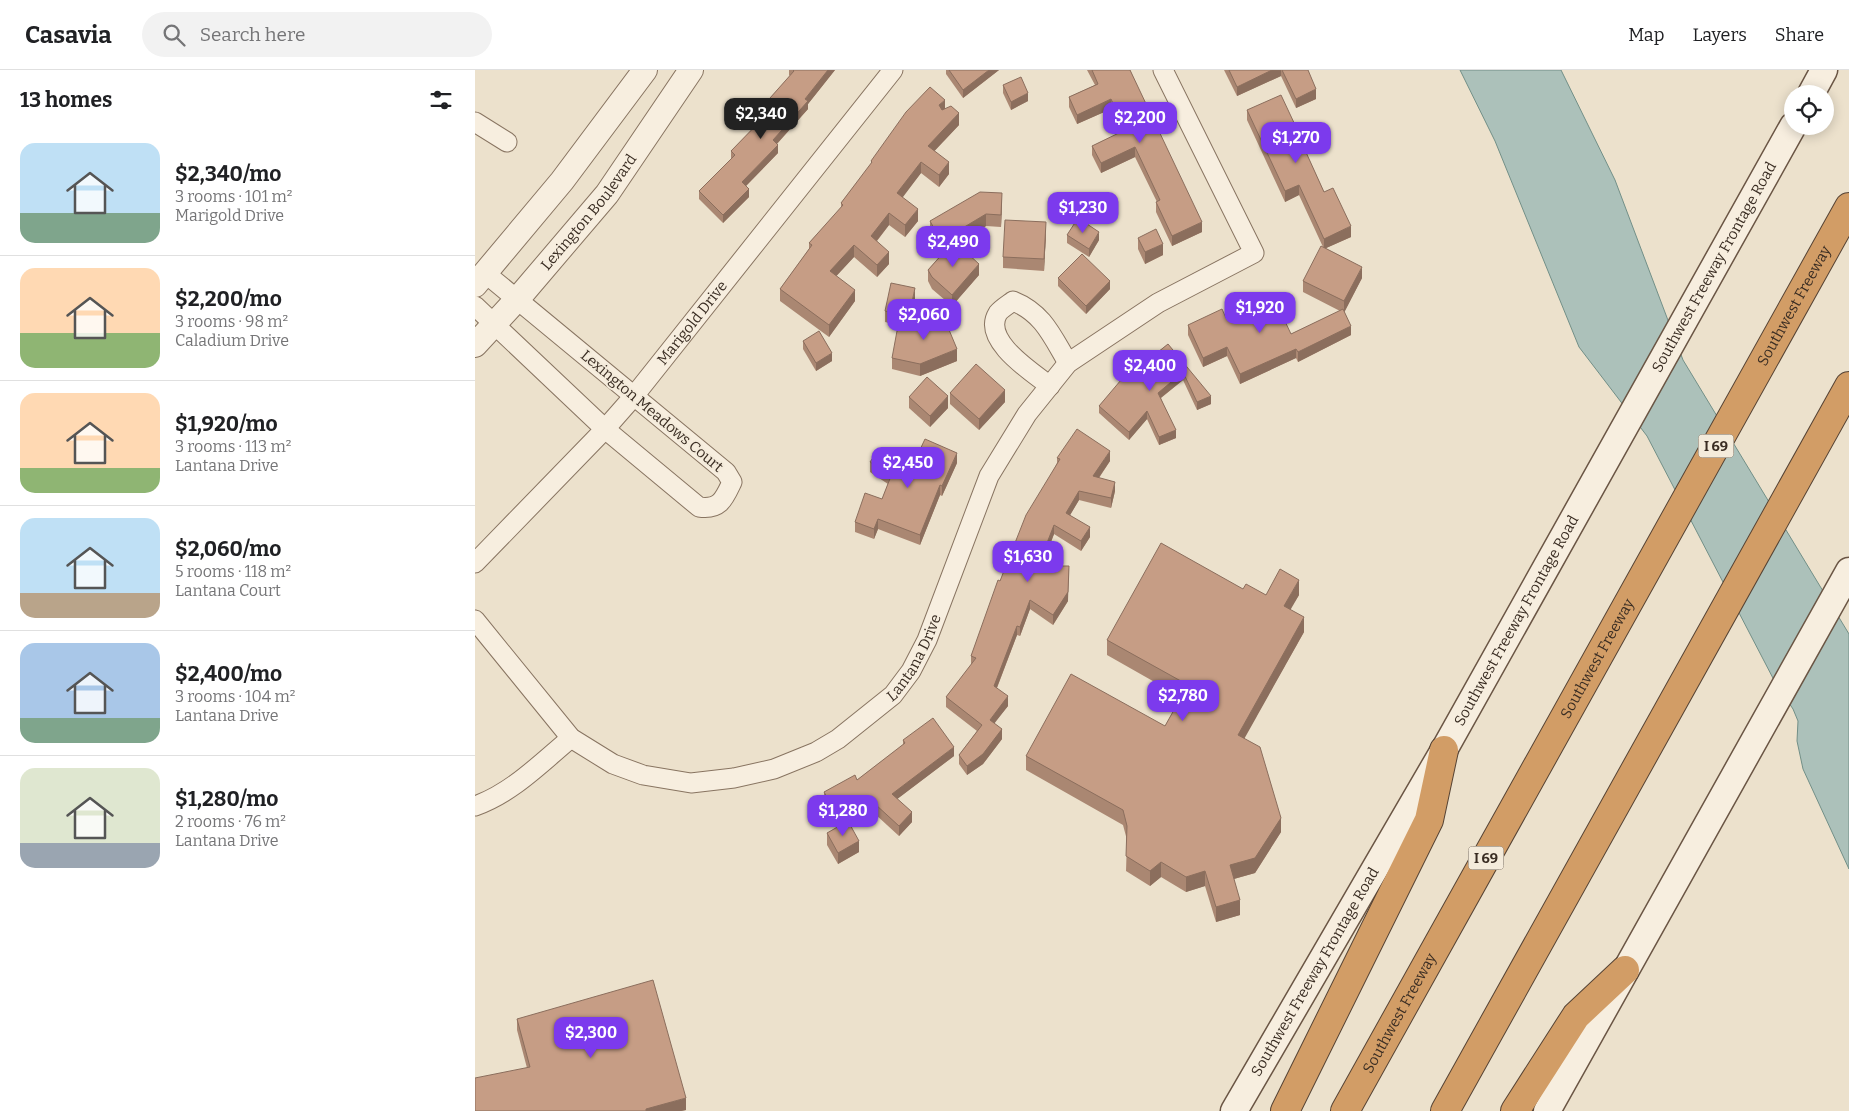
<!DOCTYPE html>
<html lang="en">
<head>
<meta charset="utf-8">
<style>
	:root { --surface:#fff; --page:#f2f2f2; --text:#202124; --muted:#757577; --line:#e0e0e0; --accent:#7c3aed }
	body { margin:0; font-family:Bitter,serif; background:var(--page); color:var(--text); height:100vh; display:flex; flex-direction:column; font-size:19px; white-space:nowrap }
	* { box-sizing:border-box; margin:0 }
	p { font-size:16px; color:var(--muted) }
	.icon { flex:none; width:28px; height:28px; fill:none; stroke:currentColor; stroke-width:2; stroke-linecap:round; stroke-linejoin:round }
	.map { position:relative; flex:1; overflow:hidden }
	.sheet { display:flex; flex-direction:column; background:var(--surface); width:475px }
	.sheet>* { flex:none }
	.tools { position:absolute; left:1309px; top:15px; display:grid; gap:10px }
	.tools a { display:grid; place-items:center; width:50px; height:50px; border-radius:50%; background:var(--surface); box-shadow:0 2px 12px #0003; font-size:25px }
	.price { position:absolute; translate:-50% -42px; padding:0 11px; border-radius:10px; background:var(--accent); color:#fff; font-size:16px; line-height:32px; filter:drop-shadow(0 1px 2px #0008) }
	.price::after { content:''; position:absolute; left:50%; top:30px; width:15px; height:11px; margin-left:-8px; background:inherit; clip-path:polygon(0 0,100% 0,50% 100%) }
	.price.selected { background:#222; color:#fff }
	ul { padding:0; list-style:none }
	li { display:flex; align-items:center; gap:15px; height:125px; padding:0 20px }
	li+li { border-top:1px solid var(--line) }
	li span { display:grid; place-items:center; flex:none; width:140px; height:100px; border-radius:15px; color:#555 }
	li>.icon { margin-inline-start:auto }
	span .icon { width:60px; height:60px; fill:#fffc; stroke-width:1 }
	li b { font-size:21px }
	h2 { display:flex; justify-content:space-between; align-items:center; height:60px; padding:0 20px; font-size:21px }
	header { display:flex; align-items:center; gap:30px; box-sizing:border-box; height:70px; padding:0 25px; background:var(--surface); border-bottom:1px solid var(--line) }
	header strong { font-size:24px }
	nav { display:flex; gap:28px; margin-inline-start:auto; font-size:18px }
	.search { width:350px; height:45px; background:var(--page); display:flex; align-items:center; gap:12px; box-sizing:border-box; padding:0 18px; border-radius:28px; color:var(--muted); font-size:19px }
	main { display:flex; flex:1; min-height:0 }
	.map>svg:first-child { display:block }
	.water { fill:#acc1ba; stroke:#728f87 }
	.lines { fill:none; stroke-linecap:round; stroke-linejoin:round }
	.minor-casing { stroke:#887461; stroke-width:21 }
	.tertiary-casing { stroke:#887461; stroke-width:26 }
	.secondary-casing { stroke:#6a5544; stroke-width:29 }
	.motorway-casing { stroke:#564334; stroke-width:30 }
	.minor { stroke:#f7eedf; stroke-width:19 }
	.tertiary { stroke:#f7eedf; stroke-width:24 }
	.secondary { stroke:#f7eedf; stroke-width:26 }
	.motorway { stroke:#d29d66; stroke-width:28 }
	.wall { fill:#aa8772 }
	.shaded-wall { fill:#8b6e5d }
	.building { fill:#c69d85; stroke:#8b6e5d }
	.labels { text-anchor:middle; stroke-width:4; stroke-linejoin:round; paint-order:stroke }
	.shield { fill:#f4ebdb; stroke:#72665a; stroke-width:1 }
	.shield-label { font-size:14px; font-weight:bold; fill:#3a2d23 }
	.street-label { font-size:15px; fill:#3a2d23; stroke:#f4ebdb }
</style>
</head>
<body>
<header>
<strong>Casavia</strong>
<div class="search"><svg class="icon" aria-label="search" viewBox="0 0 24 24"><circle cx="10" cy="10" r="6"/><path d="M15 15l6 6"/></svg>Search here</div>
<nav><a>Map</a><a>Layers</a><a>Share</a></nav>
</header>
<main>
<section class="sheet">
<h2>13 homes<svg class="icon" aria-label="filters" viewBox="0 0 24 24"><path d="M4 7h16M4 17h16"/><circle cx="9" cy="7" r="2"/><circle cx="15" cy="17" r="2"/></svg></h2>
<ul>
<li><span style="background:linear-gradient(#bfe0f5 70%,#7fa58c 0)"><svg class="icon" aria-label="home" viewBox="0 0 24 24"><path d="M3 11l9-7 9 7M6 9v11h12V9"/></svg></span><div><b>$2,340/mo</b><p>3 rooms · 101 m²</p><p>Marigold Drive</p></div></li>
<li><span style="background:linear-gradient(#ffd9b3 65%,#8fb573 0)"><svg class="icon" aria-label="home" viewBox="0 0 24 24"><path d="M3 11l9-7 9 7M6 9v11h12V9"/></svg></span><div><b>$2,200/mo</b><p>3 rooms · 98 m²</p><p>Caladium Drive</p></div></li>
<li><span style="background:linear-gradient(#ffd9b3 75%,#8fb573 0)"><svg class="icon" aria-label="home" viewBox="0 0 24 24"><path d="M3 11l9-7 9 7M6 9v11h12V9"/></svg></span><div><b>$1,920/mo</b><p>3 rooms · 113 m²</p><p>Lantana Drive</p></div></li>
<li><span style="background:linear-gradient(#bfe0f5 75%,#b9a48a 0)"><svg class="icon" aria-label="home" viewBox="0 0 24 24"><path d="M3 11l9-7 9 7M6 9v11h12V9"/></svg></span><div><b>$2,060/mo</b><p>5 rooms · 118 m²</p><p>Lantana Court</p></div></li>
<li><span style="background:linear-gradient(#a9c7e8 75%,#7fa58c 0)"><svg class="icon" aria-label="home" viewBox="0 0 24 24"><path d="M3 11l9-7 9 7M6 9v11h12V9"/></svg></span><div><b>$2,400/mo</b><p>3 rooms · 104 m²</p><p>Lantana Drive</p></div></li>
<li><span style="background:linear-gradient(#dfe7d0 75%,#9aa5b1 0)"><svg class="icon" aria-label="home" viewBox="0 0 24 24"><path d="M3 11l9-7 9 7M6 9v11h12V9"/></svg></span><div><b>$1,280/mo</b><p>2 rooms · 76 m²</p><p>Lantana Drive</p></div></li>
</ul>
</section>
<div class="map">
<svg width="1374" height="1041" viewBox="0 0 1374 1041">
	<rect width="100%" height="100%" fill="#ece1cc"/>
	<!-- water -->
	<polygon class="water" points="985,0 1086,0 1140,110 1208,290 1374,564 1374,799 1328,699 1322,671 1323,651 1318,639 1300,612 1172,366 1104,277 1020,71"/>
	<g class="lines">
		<defs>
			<g id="minor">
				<polyline points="0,52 32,72"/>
				<path d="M 0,236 L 130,359 L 224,437 C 245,440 249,429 257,412 L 251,402 L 10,203"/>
				<path d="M 575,316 C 557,302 506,270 523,243 C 526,239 534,234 538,231 C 568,243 577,266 593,293"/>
				<path id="s1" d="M 0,493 L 130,359 L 159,326 L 418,0"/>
				<path id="s2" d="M 0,550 L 96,668 L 138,694 L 168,705 L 216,713 L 259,708 L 299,699 L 341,682 L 363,669 L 418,625 L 436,601 L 452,570 L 514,406 L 552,344 L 593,293 L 683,233 L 779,183 L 688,0"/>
				<path d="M 0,736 C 37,723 66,693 96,668"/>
			</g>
			<g id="tertiary">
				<polyline points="0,215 87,111 170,0"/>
				<path id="s3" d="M 0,275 L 46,225 L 132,124 L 216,0"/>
			</g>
			<g id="secondary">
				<polyline points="1336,24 1349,0"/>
				<path id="s4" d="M 759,1041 L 969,680 L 1318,56"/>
				<polyline points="1072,1041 1374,501"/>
			</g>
			<g id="motorway">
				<polyline points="810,1041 954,750 969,680"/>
				<path id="s5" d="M 870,1041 L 1374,137"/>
				<polyline points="970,1041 1374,316"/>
				<polyline points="1040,1041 1101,946 1150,900"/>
			</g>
		</defs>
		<!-- minor casing -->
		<use href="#minor" class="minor-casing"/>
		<!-- tertiary casing -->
		<use href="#tertiary" class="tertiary-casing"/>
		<!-- secondary casing -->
		<use href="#secondary" class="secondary-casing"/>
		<!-- motorway casing -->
		<use href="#motorway" class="motorway-casing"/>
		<!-- minor -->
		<use href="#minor" class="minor"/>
		<!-- tertiary -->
		<use href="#tertiary" class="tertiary"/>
		<!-- secondary -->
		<use href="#secondary" class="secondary"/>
		<!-- motorway -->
		<use href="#motorway" class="motorway"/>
	</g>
	<!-- wall -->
	<g class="wall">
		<polygon points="314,0 360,0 333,34 333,39 302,74 303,83 271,116 274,127 248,153 224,129 224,121 256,89 256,81 289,47 287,45 287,37 315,6 314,5"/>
		<polygon points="471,0 524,0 488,28 471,4"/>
		<polygon points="612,0 655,0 727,162 697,176 681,142 681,132 682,132 660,87 626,103 617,85 617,76 647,62 636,39 602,54 594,37 594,27 620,15"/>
		<polygon points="749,0 833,0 841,29 821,38 806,6 762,26"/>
		<polygon points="528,15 553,31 536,40 528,23"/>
		<polygon points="470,38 484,55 459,81 474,104 464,117 446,103 427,127 443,151 430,167 414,155 402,171 414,194 402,207 379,187 361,206 380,231 354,267 305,231 305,219 334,179 334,173 366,138 366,133 396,94 396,91"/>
		<polygon points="772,40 821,61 849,122 876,167 851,178 887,208 869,242 876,265 823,292 821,288 765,314 752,286 728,297 713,265 713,255 751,248 816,264 865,241 828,222 828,211 848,177 824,125 810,132 772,50"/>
		<polygon points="527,135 526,157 511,156 482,174 504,205 477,236 457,219 453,211 453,200 470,180 466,182 455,163 455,151"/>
		<polygon points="571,164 569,201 528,198 528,187"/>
		<polygon points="592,165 624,170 614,187 592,173"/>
		<polygon points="663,168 688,185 670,194 663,179"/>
		<polygon points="583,208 635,219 611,244 583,216"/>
		<polygon points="440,230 434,257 482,291 445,306 417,299 417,288 432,257 410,252 410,241"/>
		<polygon points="328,271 357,291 341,301 328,279"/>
		<polygon points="693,274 736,334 722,340 708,310 686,328 701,368 684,375 672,349 654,370 624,343 624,336 647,311"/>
		<polygon points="475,323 530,332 504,360 475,334"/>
		<polygon points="434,327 473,338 455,357 434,338"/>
		<polygon points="582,388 635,391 624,408 640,421 636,438 604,430 595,445 615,467 606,481 579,464 567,496 593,531 578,555 555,539 545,566 542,565 522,618 533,636 519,653 527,669 508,694 492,705 484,694 484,685 502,661 471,637 471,627 496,595 496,586 525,511 582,393"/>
		<polygon points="395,392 435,401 482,393 467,426 465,425 445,475 403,459 399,469 380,462 380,452 407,429 413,414 395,402"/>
		<polygon points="768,519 791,525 824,525 815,539 829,562 769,668 806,762 780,803 759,809 765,845 741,852 730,816 711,822 686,807 675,816 651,801 652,770 648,755 551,700 551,686 690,656 706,627 632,585 632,570"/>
		<polygon points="428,670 479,686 422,729 437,752 424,766 400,744 376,757 384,782 363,794 352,775 352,763 364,757 349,732 349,722 382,710 428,675"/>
		<polygon points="42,949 211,1040 206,1041 0,1041 52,998 42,960"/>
	</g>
	<!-- shaded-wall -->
	<g class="shaded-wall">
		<polygon points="353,0 360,0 333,34 333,39 298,78 298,70"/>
		<polygon points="514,0 524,0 488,28 488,20"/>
		<polygon points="797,0 806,0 806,6 762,26 762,17"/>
		<polygon points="841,19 841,29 821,38 821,29"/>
		<polygon points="553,23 553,31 536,40 536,32"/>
		<polygon points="636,29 636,39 602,54 602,45"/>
		<polygon points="470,30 470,42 464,47 464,35"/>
		<polygon points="484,43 484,55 453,88 453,76"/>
		<polygon points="303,75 303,83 267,120 267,112"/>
		<polygon points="660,77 660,87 626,103 626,93"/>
		<polygon points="446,92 446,103 422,135 422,123"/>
		<polygon points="474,92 474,104 464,117 464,105"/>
		<polygon points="824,115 824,125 810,132 810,121"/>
		<polygon points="274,119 274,127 248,153 248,145"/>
		<polygon points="527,123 527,135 526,157 526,145"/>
		<polygon points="443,139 443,151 430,167 430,155"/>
		<polygon points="414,143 414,155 396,178 396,166"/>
		<polygon points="511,144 511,156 466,182 466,171"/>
		<polygon points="571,152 571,164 569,201 569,189"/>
		<polygon points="727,152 727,162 697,176 697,166"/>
		<polygon points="876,156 876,167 849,179 849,169"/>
		<polygon points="624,162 624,170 614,187 614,179"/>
		<polygon points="688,174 688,185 670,194 670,182"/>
		<polygon points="379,175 379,187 355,213 355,201"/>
		<polygon points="414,182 414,194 402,207 402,195"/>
		<polygon points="504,194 504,205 477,236 477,225"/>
		<polygon points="887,197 887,208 869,243 869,231"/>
		<polygon points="635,211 635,219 611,244 611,236"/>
		<polygon points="440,218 440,230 434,258 434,246"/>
		<polygon points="380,220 380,231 354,267 354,255"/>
		<polygon points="876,256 876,265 823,292 823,282"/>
		<polygon points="752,277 752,286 728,297 728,288"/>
		<polygon points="482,279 482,291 445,306 445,294"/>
		<polygon points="821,279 821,288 765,314 765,304"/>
		<polygon points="357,283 357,291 341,301 341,293"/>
		<polygon points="708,302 708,310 683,330 683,323"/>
		<polygon points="530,320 530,332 504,360 504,349"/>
		<polygon points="473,326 473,338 455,357 455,346"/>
		<polygon points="736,326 736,334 722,340 722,332"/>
		<polygon points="672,341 672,349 654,370 654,362"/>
		<polygon points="701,360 701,368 684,375 684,367"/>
		<polygon points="635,381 635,391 618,416 618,406"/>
		<polygon points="482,383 482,393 467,426 467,416"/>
		<polygon points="640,412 640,421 636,438 636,428"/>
		<polygon points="465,415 465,425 445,475 445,465"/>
		<polygon points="604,421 604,430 591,452 591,443"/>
		<polygon points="403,449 403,459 399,469 399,459"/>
		<polygon points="579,455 579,464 563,505 563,496"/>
		<polygon points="615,457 615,467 606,481 606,471"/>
		<polygon points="594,496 593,531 578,555 578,545"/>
		<polygon points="824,510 824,525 809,551 809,536"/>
		<polygon points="555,530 555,539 545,566 545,557"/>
		<polygon points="829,547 829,562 763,680 763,665"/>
		<polygon points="542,556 542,565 519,625 519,616"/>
		<polygon points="533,626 533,636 515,659 515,650"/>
		<polygon points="527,659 527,669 508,694 492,705 492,696"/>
		<polygon points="479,677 479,686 417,733 417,724"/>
		<polygon points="400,734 400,744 367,763 367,753"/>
		<polygon points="437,742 437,752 424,766 424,756"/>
		<polygon points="806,748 806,762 780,803 755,810 755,795"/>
		<polygon points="384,771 384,782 363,794 363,783"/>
		<polygon points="686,792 686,807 675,816 675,801"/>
		<polygon points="730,801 730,816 711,822 711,807"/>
		<polygon points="765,830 765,845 741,852 741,837"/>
		<polygon points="211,1028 211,1040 206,1041 171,1041 171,1039"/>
	</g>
	<!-- building -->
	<g class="building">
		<polygon points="318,0 353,0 330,29 333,31 298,70 303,75 267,112 274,119 248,145 224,121 260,85 256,81 293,43 287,37 319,1"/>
		<polygon points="474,0 514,0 488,20"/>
		<polygon points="617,0 655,0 727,152 697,166 681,132 685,130 660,77 626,93 617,76 650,60 636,29 602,45 594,27 623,14"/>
		<polygon points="754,0 797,0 762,17"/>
		<polygon points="807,0 833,0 841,19 821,29"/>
		<polygon points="546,7 553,23 536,32 528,15"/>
		<polygon points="455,17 470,30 464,35 467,40 476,36 484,43 453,76 474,92 464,105 446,92 422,123 443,139 430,155 414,143 396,166 414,182 402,195 379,175 355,201 380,220 354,255 305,219 337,175 334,173 368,135 366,133 397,92 396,91 431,42"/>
		<polygon points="806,25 821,57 820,58 849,122 858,118 876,156 849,169 824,115 810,121 772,40"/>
		<polygon points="505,122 527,123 526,145 511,144 466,171 455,151"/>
		<polygon points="603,148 624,162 614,179 592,165"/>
		<polygon points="530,150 571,152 569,189 528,187"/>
		<polygon points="681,159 688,174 670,182 663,168"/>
		<polygon points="479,171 504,194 477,225 457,207 453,200"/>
		<polygon points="846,176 887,197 869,231 828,211"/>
		<polygon points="607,184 635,211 611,236 583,208"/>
		<polygon points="416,213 440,218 434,246 410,241"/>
		<polygon points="798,226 816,264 868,239 876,256 823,282 821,279 765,304 752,277 728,288 713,255 747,239 751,248"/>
		<polygon points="467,243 482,279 445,294 417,288 422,261"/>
		<polygon points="344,261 357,283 341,293 328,271"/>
		<polygon points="693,274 736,326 722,332 708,302 683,323 701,360 684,367 672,341 654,362 624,336 646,310 647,311"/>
		<polygon points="501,294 530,320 504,349 475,323"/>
		<polygon points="452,307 473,326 455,346 434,327"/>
		<polygon points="602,359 635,381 618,406 640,412 636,428 604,421 591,443 615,457 606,471 579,455 563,496 594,496 593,522 578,545 555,530 545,557 542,556 519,616 533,626 515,650 527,659 508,684 492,696 484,685 507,655 471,627 501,588 496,586 523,510 525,511 551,445 585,389 582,388"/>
		<polygon points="450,369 482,383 467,416 465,415 445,465 403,449 399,459 380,452 390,423 407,429 416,406 395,392 404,379 435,401"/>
		<polygon points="686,473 768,519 771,514 791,525 805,499 824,510 809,536 829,547 763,665 785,677 806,748 780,788 755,795 765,830 741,837 730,801 711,807 686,792 675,801 651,786 652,756 648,740 551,686 596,604 690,656 713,615 632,570"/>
		<polygon points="458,648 479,677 417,724 437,742 424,756 400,734 367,753 349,722 380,705 382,710 430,673 428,670"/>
		<polygon points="373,751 384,771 363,783 352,763"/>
		<polygon points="178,910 211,1028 171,1039 171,1041 0,1041 0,1008 55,997 42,949"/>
	</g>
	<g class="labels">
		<!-- shield labels -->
		<g class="shield">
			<rect x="1223.5" y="364.5" width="35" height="23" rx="4"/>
			<rect x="993.5" y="776.5" width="35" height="23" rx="4"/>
		</g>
		<g class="shield-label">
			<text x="1241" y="381">I 69</text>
			<text x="1011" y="793">I 69</text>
		</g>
		<!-- street labels -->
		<g class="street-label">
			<text dy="5" stroke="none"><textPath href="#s3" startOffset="175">Lexington Boulevard</textPath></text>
			<text dy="5" stroke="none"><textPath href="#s4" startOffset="971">Southwest Freeway Frontage Road</textPath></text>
			<text dy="5" stroke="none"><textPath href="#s5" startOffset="922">Southwest Freeway</textPath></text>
			<text dy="5" stroke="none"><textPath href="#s1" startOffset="324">Marigold Drive</textPath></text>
			<text transform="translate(177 341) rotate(40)" y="5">Lexington Meadows Court</text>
			<text dy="5" stroke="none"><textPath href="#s4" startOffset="566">Southwest Freeway Frontage Road</textPath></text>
			<text dy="5" stroke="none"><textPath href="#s2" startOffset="551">Lantana Drive</textPath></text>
			<text dy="5" stroke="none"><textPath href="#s5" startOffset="518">Southwest Freeway</textPath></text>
			<text dy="5" stroke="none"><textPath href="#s4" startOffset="161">Southwest Freeway Frontage Road</textPath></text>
			<text dy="5" stroke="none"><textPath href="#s5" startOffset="112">Southwest Freeway</textPath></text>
		</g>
	</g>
</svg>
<div class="tools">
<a><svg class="icon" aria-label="locate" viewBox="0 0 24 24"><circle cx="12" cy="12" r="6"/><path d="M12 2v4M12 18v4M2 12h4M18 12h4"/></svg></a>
</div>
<b class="price selected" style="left:286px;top:70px">$2,340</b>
<b class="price" style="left:665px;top:74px">$2,200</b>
<b class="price" style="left:821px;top:94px">$1,270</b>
<b class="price" style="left:608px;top:164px">$1,230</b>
<b class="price" style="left:478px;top:198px">$2,490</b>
<b class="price" style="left:785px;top:264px">$1,920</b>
<b class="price" style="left:449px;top:271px">$2,060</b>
<b class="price" style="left:675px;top:322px">$2,400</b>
<b class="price" style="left:433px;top:419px">$2,450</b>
<b class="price" style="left:553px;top:513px">$1,630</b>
<b class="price" style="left:708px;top:652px">$2,780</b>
<b class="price" style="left:368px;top:767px">$1,280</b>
<b class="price" style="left:116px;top:989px">$2,300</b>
</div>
</main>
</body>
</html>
